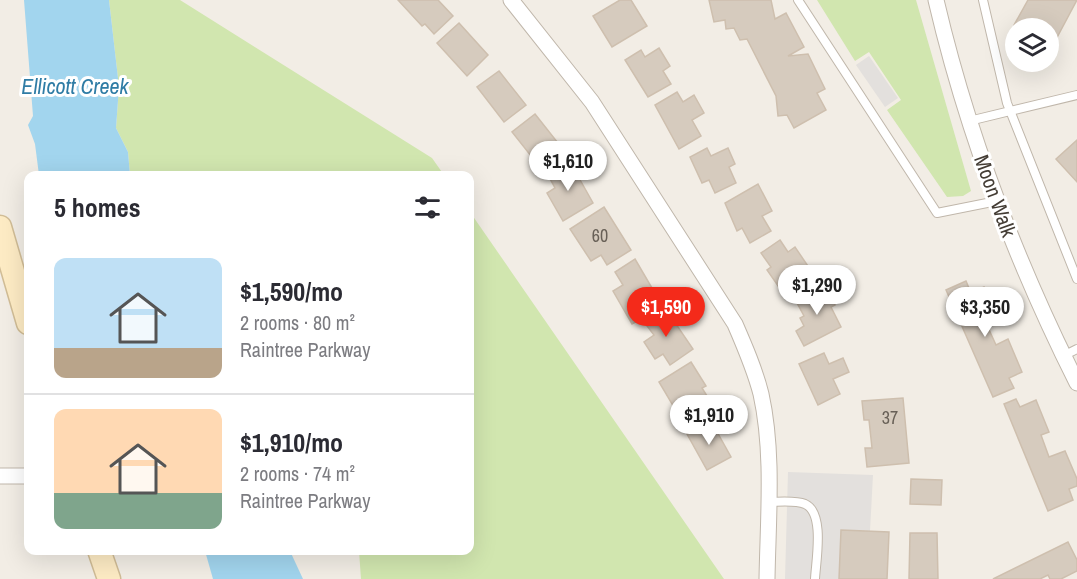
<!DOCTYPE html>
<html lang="en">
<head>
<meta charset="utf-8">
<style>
	:root { --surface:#fff; --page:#f7f7f7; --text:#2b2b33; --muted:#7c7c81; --line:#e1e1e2; --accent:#f42a1a }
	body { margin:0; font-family:"Archivo Narrow",sans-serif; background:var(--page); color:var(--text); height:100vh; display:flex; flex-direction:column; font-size:22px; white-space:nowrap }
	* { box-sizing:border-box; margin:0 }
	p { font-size:20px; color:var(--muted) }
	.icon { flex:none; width:33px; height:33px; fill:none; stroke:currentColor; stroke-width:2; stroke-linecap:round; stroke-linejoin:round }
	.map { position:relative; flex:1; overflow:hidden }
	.drawer { position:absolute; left:24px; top:171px; width:450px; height:384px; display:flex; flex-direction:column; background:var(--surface); border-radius:12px; box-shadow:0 6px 24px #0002 }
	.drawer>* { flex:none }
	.buttons { position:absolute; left:1005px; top:18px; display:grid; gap:12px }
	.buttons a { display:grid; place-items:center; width:54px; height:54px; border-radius:50%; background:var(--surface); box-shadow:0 6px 24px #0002; font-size:30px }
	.price { position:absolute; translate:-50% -51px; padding:0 14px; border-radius:21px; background:#fff; color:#222; font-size:20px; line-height:39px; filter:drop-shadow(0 2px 3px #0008) }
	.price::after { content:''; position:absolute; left:50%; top:36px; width:18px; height:14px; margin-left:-9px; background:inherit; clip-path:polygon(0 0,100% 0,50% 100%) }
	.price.selected { background:var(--accent); color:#fff }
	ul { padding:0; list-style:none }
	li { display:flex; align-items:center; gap:18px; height:150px; padding:0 30px }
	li+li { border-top:2px solid var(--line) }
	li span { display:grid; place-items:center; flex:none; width:168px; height:120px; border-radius:12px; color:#555 }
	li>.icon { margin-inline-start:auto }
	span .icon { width:72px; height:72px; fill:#fffc; stroke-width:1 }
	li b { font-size:26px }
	h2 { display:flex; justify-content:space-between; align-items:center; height:72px; padding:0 30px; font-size:26px }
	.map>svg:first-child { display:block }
	.green { fill:#d1e6af }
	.parking { fill:#e3e0dd }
	.water { fill:#a2d5ee }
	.building { fill:#d6cbbe; stroke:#cebfae; stroke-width:1.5 }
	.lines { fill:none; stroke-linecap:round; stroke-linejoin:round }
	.lane-casing { stroke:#c0b7ab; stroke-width:10 }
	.street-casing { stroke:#c0b7ab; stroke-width:17 }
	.secondary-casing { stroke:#d1bd96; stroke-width:25 }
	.lane { stroke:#fff; stroke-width:8 }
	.street { stroke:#fff; stroke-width:15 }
	.secondary { stroke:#fdebc4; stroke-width:22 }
	.labels { text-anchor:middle; stroke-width:6; stroke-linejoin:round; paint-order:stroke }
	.number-label { font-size:18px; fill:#686057 }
	.street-label { font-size:21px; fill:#443d35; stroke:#fff }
	.water-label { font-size:22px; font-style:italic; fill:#2f7ca5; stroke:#fff }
</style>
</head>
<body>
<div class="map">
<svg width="1077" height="579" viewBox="0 0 1077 579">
	<rect width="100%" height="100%" fill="#f2ede5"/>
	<!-- green -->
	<g class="green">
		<polygon points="109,0 180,0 432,158 444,175 130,175 128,152 116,128 119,87"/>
		<polygon points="817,0 916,0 971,191 963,196 947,197 887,110 901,100 869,52 855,61"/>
		<polygon points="470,212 724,579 361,579 359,551 470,550"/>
	</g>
	<!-- parking -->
	<g class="parking">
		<polygon points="869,56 898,98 885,107 856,65"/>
		<polygon points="788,472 873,475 870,531 841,530 839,579 785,579"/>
	</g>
	<!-- water -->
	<g class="water">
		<polygon points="24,0 109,0 119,87 116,128 128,152 130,175 39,175 35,144 28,125 33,116"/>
		<polygon points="205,551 290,551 303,579 213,579"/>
	</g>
	<!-- building -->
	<g class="building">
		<polygon points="398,0 438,0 453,16 434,34 425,24 422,26"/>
		<polygon points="620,0 631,0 647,26 612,47 593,16"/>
		<polygon points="709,0 771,0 775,19 786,13 804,47 788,56 808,54 825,89 817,93 826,110 794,128 787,115 778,116 776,96 747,39 740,40 734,28 726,29 725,20 714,22"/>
		<polygon points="1028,0 1077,0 1053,45 1048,42 1048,28 1022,28 1014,25"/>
		<polygon points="459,23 488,55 467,76 437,43"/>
		<polygon points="659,48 670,66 663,71 671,84 648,97 625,60 641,50 645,57"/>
		<polygon points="499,71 526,105 504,122 477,87"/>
		<polygon points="677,92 683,102 694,95 704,113 692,120 701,136 679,149 655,105"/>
		<polygon points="535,114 562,148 539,166 512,132"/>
		<polygon points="1077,140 1077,182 1056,159"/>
		<polygon points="707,148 711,156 728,148 735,164 729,167 736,183 715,193 709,180 702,183 690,157"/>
		<polygon points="570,162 593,203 563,221 547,193 555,188 548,175"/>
		<polygon points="758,184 772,211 762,216 771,231 750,243 742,228 737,231 725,203"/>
		<polygon points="604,207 631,250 607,265 601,255 591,261 570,229"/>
		<polygon points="780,240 788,252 795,247 812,272 783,293 767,270 771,267 761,253"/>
		<polygon points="635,259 659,300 641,310 645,317 632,324 613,291 623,285 615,272"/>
		<polygon points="966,281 971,293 984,287 997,318 986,323 996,345 1008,339 1022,372 1009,378 1014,388 993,397 946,290"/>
		<polygon points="825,286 835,305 831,307 841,327 804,346 796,331 804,326 800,318 804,316 796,301"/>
		<polygon points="665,308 693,349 670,365 663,354 655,359 644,342 654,335 644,322"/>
		<polygon points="824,353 829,364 843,358 849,372 833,379 840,394 818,405 799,364"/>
		<polygon points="691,362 706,386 702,388 712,404 692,416 684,403 675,409 659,382"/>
		<polygon points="903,398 909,463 867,467 865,448 872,448 869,420 864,420 862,401"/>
		<polygon points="1016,399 1020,407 1036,400 1049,432 1041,435 1049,457 1065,451 1077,479 1077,486 1069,489 1073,500 1048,511 1004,404"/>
		<polygon points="711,421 731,457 707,470 687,434"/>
		<polygon points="911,479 942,480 941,505 910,504"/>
		<polygon points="841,530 889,532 887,579 839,579"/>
		<polygon points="910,533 937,533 938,579 909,579"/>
		<polygon points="1068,542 1077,560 1077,571 1061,579 1050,579 1048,575 1040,579 993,579"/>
	</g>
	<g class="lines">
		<defs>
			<g id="lane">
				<polyline points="798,0 937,213 997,201"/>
				<polyline points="983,0 1007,103 1077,279"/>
				<polyline points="969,121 1077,95"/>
				<polyline points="1063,356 1077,349"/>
				<path d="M 768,502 C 779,502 795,500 805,504 C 825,513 816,560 815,579"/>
			</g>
			<g id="street">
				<path d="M 511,0 L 592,102 L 735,324 C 745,347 755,370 761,394 C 774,453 768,518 767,579"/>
				<path d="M 936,0 C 967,133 1016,261 1077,383"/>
				<polyline points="0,476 28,476"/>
			</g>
			<g id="secondary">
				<polyline points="0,227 28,323"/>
				<polyline points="99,550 109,579"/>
			</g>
		</defs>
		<!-- lane casing -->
		<use href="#lane" class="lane-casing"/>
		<!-- street casing -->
		<use href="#street" class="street-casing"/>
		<!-- secondary casing -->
		<use href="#secondary" class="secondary-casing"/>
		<!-- lane -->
		<use href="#lane" class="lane"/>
		<!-- street -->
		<use href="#street" class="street"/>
		<!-- secondary -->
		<use href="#secondary" class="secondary"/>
	</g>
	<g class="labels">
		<!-- number labels -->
		<g class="number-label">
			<text x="600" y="242">60</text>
			<text x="890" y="424">37</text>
		</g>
		<!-- street labels -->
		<g class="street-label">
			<text transform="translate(995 196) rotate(70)" y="7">Moon Walk</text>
		</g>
		<!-- water labels -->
		<g class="water-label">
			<text x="75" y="94">Ellicott Creek</text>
		</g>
	</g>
</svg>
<div class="buttons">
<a><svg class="icon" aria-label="layers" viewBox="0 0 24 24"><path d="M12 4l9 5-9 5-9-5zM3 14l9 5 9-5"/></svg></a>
</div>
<b class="price" style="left:568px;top:192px">$1,610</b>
<b class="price" style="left:817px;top:316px">$1,290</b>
<b class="price selected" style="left:666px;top:338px">$1,590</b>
<b class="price" style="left:985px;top:338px">$3,350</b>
<b class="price" style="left:709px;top:446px">$1,910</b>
<section class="drawer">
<h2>5 homes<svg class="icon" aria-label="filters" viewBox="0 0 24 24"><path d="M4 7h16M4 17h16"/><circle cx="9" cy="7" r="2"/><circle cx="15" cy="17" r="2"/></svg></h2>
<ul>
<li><span style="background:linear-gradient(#bfe0f5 75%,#b9a48a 0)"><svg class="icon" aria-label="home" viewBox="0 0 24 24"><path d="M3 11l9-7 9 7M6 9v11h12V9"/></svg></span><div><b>$1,590/mo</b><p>2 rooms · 80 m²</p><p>Raintree Parkway</p></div></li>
<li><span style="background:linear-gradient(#ffd9b3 70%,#7fa58c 0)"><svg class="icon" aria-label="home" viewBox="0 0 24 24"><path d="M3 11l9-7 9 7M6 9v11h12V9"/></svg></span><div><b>$1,910/mo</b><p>2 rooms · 74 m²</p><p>Raintree Parkway</p></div></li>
</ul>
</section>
</div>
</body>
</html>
